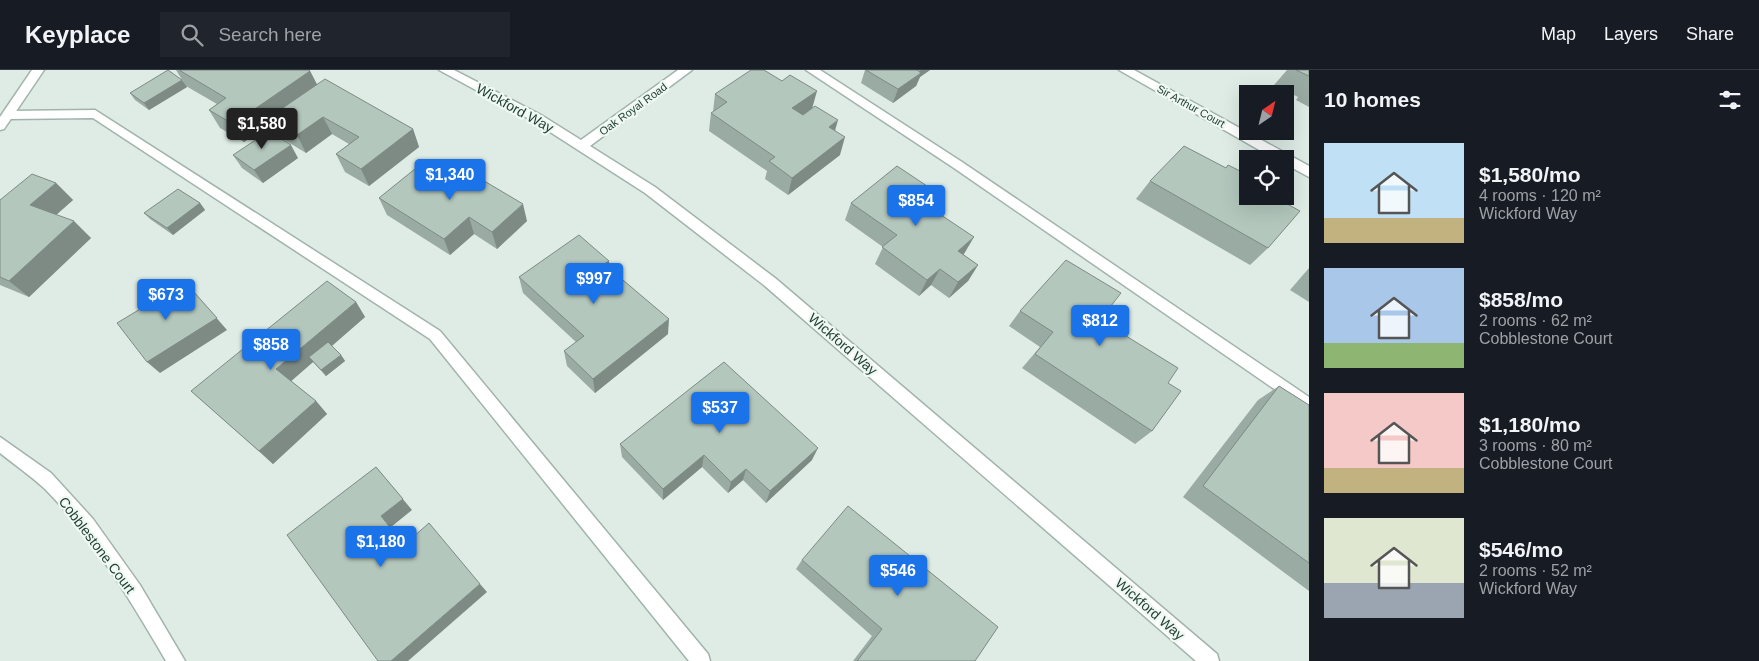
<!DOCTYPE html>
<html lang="en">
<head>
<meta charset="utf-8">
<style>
	:root { --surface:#171b24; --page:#20242c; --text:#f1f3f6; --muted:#9ea1a6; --line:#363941; --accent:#1a73e8 }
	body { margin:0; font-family:Helvetica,sans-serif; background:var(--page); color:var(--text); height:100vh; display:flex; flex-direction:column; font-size:19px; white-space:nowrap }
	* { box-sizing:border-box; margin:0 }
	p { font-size:16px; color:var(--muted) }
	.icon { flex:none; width:28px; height:28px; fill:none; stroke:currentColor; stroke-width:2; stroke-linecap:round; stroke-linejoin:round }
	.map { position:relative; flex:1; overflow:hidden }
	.panel { display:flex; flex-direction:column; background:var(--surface); width:450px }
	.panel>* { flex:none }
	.needle { width:32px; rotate:35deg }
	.controls { position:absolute; left:1239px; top:15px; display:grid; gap:10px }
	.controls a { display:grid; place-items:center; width:55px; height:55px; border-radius:0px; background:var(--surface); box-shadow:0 5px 20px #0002; font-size:25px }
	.price { position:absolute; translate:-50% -42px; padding:0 11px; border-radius:5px; background:var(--accent); color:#fff; font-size:16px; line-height:32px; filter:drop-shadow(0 1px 2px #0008) }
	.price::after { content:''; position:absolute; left:50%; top:30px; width:15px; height:11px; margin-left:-8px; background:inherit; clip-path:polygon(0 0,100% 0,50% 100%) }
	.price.on { background:#222; color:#fff }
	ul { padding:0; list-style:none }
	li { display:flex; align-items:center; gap:15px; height:125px; padding:0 15px }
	li span { display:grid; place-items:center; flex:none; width:140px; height:100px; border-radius:0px; color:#555 }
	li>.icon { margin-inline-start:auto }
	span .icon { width:60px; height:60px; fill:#fffc; stroke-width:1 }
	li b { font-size:21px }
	h2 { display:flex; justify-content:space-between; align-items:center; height:60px; padding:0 15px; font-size:21px }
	header { display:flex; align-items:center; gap:30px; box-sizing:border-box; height:70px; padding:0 25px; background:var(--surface); border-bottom:1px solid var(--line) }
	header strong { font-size:24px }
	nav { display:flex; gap:28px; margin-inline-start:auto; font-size:18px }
	.search { width:350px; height:45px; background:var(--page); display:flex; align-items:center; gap:12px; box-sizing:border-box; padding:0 18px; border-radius:0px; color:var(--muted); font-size:19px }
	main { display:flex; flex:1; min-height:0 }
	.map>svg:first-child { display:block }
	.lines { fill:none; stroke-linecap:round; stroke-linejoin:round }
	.service-casing { stroke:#a1b4ac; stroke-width:3 }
	.minor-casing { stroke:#a1b4ac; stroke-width:3 }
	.service { fill:#fff; fill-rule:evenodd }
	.minor { fill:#fff; fill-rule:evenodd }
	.wall { fill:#9aaba3 }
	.shaded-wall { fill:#7d8b84 }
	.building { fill:#b3c7bd; stroke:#7d8b84 }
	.labels { text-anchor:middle; stroke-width:4.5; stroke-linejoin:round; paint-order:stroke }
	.far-street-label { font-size:11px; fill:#1e3d32; stroke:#eff8f3 }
	.street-label { font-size:14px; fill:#1e3d32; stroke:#eff8f3 }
</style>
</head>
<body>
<header>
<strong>Keyplace</strong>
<div class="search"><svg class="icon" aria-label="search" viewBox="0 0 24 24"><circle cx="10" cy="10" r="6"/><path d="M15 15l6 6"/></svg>Search here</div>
<nav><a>Map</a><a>Layers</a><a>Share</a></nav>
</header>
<main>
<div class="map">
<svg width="1309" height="591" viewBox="0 0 1309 591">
	<rect width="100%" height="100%" fill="#deece5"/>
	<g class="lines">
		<defs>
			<g id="service">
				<polygon points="806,0 820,0 962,92 1309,327 1309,343 954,98"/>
				<polygon points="95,40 440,261 708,584 710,591 689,591 430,269 93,48 8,49 2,45 8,41"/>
			</g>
			<g id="minor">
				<polygon points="32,0 44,0 4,59 0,60 0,47"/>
				<polygon points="439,0 454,0 541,45 581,70 678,0 692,0 590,76 655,117 775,208 1217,584 1219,591 1196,591 765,216 645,123 533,51"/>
				<polygon points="1119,0 1134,0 1309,96 1309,107 1285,94 1285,89 1275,89"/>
				<path d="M 0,367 L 51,403 L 93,449 L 140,515 L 185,591 L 166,591 C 131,531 94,469 45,419 C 31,406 15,395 0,383 Z"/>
			</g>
		</defs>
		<!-- service casing -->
		<use href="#service" class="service-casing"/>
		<!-- minor casing -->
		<use href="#minor" class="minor-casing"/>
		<!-- service -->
		<use href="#service" class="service"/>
		<!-- minor -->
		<use href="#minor" class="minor"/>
	</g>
	<!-- wall -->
	<g class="wall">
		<polygon points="176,0 309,0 310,1 317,14 413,59 419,77 369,116 345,102 336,84 349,74 332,64 306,83 278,66 271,53 244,72 220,58 209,40 217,34 186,16"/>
		<polygon points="865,0 930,0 920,7 916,16 893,33 861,13"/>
		<polygon points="1287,0 1309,0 1309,37 1296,30 1298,27 1274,15"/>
		<polygon points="182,10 187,17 149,40 135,30 130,23"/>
		<polygon points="715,24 813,38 835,60 840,85 788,125 765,109 767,101 709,61 711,43 713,42"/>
		<polygon points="233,85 298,88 263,113 242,98"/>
		<polygon points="1150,111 1280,130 1268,178 1250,195 1136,129"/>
		<polygon points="56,113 73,130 56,145 91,168 29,227 0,215 0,130"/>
		<polygon points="454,114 527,151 497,179 474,164 450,185 387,145 379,128"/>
		<polygon points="921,131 964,184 964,185 978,195 968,211 949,228 931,215 919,226 875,194 883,177 845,150 851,133"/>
		<polygon points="200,133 205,140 173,165 150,149 144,143"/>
		<polygon points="1309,198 1309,232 1290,220"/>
		<polygon points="610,199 668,264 595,323 567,296 564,281 576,272 523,223 519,207"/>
		<polygon points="356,232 365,247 332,276 341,285 345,291 326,306 313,292 291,311 316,331 327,344 273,394 191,321"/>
		<polygon points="1020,241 1100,250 1168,313 1152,361 1135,374 1022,298 1040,277 1009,256"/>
		<polygon points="1279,316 1309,335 1309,521 1183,427 1258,330"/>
		<polygon points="620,374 812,390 766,433 743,410 728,423 702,397 663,430 622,387"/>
		<polygon points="802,490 975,591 853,591 872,566 796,499"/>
	</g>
	<!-- shaded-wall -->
	<g class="shaded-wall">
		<polygon points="920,0 930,0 920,7 916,16 893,33 898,19 919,5"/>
		<polygon points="310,1 319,19 268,48 271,53 244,72 233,54"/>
		<polygon points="182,10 187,17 149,40 144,33"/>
		<polygon points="817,21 812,39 789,56 792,38"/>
		<polygon points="323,47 332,64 306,83 297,65"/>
		<polygon points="838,50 833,68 829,57"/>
		<polygon points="413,59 419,77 369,116 361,99"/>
		<polygon points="845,67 840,85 788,125 792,108"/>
		<polygon points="291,75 298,88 263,113 254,100"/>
		<polygon points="56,113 73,130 48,152 30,135"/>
		<polygon points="927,116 920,133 914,127"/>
		<polygon points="200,133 205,140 173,165 167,158"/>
		<polygon points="523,134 527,151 497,179 492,162"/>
		<polygon points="469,147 474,164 450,185 444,169"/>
		<polygon points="74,151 91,168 29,227 9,211"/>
		<polygon points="974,167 964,184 949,197 958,181"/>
		<polygon points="609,191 611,207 604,194"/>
		<polygon points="978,195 968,211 949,228 958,212"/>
		<polygon points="940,199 931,215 919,226 927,210"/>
		<polygon points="185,212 227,260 160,303 147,292"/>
		<polygon points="356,232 365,247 313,292 309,287 313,292 289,313 276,299"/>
		<polygon points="669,249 668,264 595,323 593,309"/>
		<polygon points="341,285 345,291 326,306 321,300"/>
		<polygon points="316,331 327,344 273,394 259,381"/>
		<polygon points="818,378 812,390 766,433 770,421"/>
		<polygon points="704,385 702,397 663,430 663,419"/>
		<polygon points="376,397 412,440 391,457 413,484 404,475 381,446"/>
		<polygon points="746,399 743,410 728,423 731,412"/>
		<polygon points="480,514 487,522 408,591 391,591"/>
	</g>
	<!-- building -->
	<g class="building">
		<polygon points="168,0 182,10 144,33 130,23"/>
		<polygon points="179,0 309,0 310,1 233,54 209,40 226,28"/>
		<polygon points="751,0 764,0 782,11 790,5 817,21 792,38 803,45 815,36 838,50 829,57 845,67 792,108 769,91 775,87 711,43 727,32 715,24"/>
		<polygon points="866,0 917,0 921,3 898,19"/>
		<polygon points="1296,0 1309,0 1309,6"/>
		<polygon points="325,9 413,59 361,99 336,84 359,67 323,47 297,65 268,48"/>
		<polygon points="269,61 291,75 254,100 233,85"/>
		<polygon points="1184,76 1226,98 1228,95 1248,105 1248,126 1283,126 1280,130 1300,141 1268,178 1150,111"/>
		<polygon points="421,94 454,114 469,102 523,134 492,162 469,147 444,169 379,128"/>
		<polygon points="897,96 927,116 914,127 974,167 958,181 978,195 958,212 940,199 927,210 882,177 897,165 851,133"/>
		<polygon points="32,104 56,113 30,135 74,151 9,211 0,207 0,130"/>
		<polygon points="178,119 200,133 167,158 144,143"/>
		<polygon points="579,165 609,191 604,194 669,249 593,309 564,281 584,266 519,207"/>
		<polygon points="1066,190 1121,223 1100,250 1178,298 1168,313 1181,321 1152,361 1035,284 1053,262 1020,241"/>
		<polygon points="327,211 356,232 276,299 316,331 259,381 191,321"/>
		<polygon points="185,212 217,248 147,292 117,253"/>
		<polygon points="328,272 341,285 321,300 309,287"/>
		<polygon points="724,292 818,378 770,421 746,399 731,412 704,385 663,419 620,374"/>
		<polygon points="1279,316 1309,335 1309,493 1203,416"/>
		<polygon points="376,397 403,429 381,446 404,475 429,453 480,514 391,591 378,591 287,465"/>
		<polygon points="848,436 998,557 975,591 857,591 882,559 802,490"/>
	</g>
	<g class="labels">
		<!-- far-street labels -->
		<g class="far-street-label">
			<text transform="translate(1191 36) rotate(29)" y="4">Sir Arthur Court</text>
			<text transform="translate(633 39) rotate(-36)" y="4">Oak Royal Road</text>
		</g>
		<!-- street labels -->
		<g class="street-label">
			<text transform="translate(515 38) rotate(29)" y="5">Wickford Way</text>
			<text transform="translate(843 274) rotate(41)" y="5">Wickford Way</text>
			<text transform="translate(97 475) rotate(53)" y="5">Cobblestone Court</text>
			<text transform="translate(1150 539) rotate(41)" y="5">Wickford Way</text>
		</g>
	</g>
</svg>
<div class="controls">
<a><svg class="needle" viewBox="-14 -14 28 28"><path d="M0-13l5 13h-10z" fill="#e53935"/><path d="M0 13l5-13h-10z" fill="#9ea1a6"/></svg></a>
<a><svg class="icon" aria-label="locate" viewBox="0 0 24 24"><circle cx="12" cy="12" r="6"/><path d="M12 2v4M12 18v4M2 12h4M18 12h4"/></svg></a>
</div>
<b class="price on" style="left:262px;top:80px">$1,580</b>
<b class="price" style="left:450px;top:131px">$1,340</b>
<b class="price" style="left:916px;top:157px">$854</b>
<b class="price" style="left:594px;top:235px">$997</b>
<b class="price" style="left:166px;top:251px">$673</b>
<b class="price" style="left:1100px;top:277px">$812</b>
<b class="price" style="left:271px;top:301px">$858</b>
<b class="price" style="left:720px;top:364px">$537</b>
<b class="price" style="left:381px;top:498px">$1,180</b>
<b class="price" style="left:898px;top:527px">$546</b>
</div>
<section class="panel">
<h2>10 homes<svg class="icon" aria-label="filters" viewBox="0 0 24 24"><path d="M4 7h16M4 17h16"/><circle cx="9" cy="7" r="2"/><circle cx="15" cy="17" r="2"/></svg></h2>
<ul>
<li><span style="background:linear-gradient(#bfe0f5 75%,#c2b280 0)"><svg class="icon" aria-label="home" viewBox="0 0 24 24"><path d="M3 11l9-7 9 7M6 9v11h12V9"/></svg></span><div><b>$1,580/mo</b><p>4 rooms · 120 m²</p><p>Wickford Way</p></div></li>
<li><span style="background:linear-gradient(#a9c7e8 75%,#8fb573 0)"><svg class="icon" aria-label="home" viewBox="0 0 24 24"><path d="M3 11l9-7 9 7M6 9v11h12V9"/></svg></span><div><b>$858/mo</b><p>2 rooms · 62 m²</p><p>Cobblestone Court</p></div></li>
<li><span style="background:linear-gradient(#f6c9c9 75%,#c2b280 0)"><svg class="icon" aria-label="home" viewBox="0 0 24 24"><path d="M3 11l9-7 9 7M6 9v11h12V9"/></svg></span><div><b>$1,180/mo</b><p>3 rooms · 80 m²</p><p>Cobblestone Court</p></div></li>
<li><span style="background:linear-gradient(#dfe7d0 65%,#9aa5b1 0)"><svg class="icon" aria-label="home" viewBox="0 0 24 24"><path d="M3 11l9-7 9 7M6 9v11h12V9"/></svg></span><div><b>$546/mo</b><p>2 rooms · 52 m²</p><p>Wickford Way</p></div></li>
</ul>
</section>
</main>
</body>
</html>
